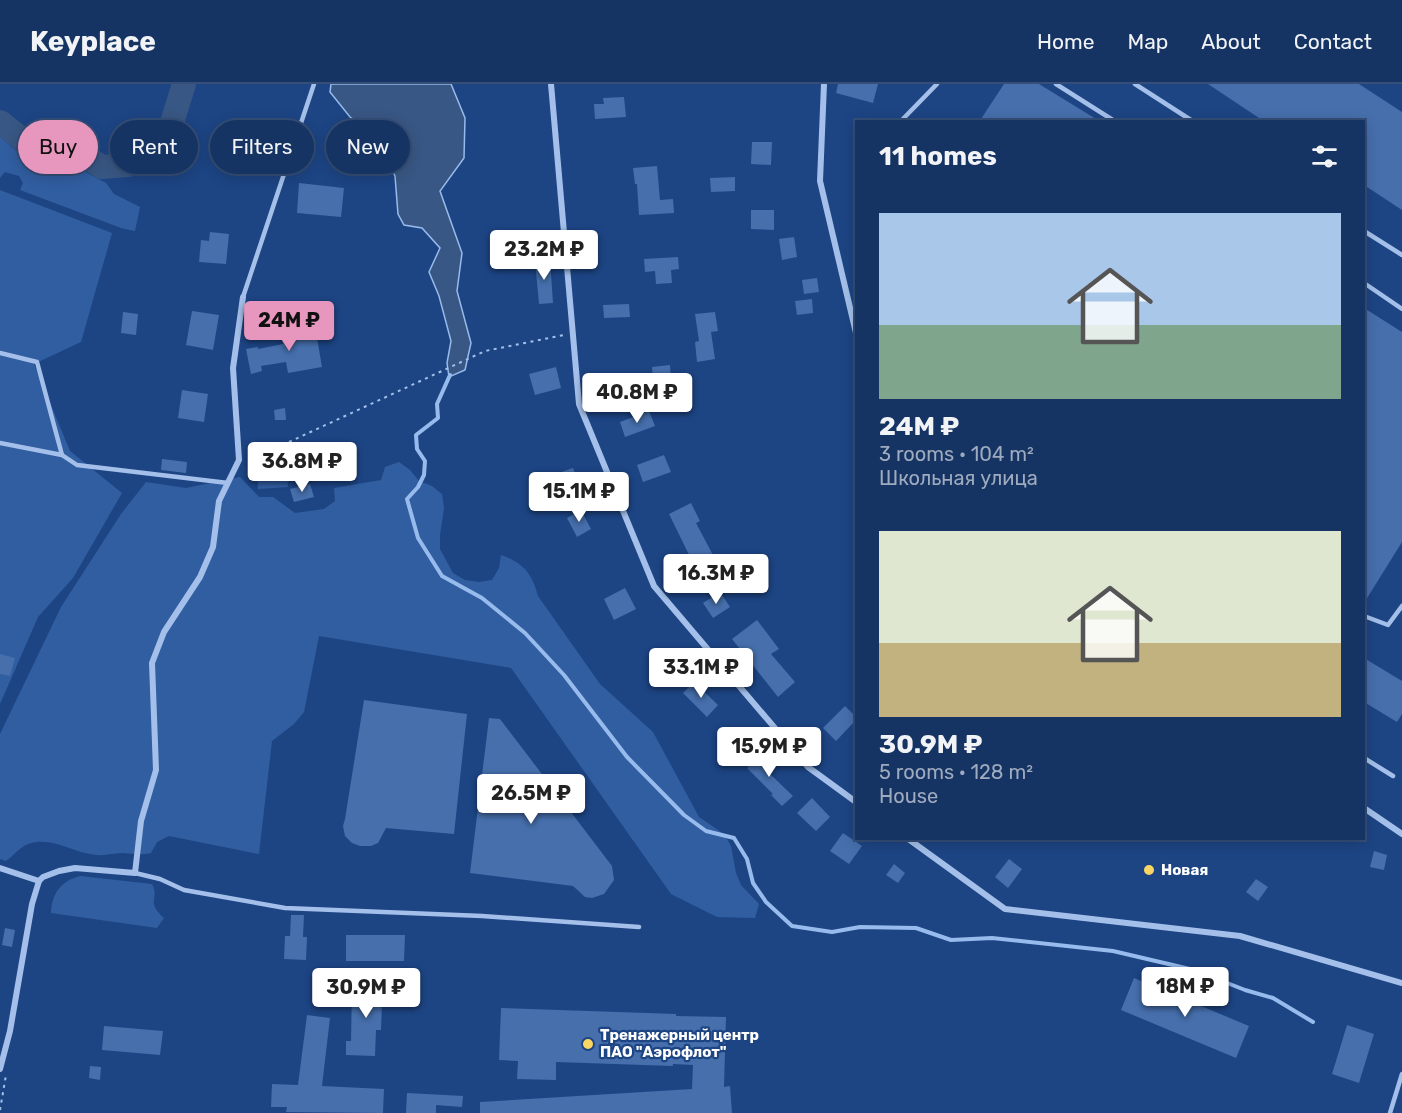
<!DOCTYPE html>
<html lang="en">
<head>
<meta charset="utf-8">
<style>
	:root { --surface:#163463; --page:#233f6c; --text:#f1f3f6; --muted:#9eaabe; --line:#354f78; --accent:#e797bd }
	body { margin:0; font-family:Rubik,sans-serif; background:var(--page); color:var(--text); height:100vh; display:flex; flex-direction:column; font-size:22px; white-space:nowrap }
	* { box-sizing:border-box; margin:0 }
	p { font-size:20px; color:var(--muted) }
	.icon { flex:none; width:33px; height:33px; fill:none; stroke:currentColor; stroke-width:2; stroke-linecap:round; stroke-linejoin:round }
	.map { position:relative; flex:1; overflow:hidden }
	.side { position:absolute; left:855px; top:36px; width:510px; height:720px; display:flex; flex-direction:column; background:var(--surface); border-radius:0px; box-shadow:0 3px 15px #0003,0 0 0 2px var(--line) }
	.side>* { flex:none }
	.banner { position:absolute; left:18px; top:36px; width:570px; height:54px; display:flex; gap:12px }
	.price { position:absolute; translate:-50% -51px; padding:0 14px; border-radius:6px; background:#fff; color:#222; font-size:20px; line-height:39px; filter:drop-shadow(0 2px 3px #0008) }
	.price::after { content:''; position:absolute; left:50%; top:36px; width:18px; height:14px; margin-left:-9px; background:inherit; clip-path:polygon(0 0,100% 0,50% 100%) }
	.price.active { background:var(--accent); color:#111 }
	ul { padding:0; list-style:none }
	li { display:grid; align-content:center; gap:12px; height:318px; padding:0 24px }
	li span { display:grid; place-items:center; height:186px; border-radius:0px; color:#555 }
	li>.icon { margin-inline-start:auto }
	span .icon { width:108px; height:108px; fill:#fffc; stroke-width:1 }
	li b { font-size:26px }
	h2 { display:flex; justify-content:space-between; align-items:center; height:72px; padding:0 24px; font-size:26px }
	.chip { padding:0 21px; border-radius:27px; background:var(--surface); box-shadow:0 3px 15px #0003,0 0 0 2px var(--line); font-size:21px; line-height:54px }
	.chip.active { background:var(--accent); color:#111 }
	header { display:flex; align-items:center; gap:36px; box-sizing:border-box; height:84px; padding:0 30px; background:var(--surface); border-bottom:2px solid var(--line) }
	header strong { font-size:28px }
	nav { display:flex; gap:33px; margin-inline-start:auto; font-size:21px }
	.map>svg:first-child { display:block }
	.green { fill:#315ea1 }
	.water { fill:#395784; stroke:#97bbec; stroke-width:1.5 }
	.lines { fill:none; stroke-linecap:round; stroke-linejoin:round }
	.stream { stroke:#97bbec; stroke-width:4 }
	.river { stroke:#395784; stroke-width:24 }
	.building { fill:#466fac }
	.path { stroke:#a4c0ea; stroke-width:2; stroke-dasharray:3 4.5; stroke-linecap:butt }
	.service { stroke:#a4c0ea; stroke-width:4.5 }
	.minor { stroke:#a4c0ea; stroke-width:6 }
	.poi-dot { fill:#f9d563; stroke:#1d4584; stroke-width:2 }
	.labels { text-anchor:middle; stroke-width:4.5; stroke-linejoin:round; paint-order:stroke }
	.poi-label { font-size:15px; font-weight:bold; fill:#fff; stroke:#1d4584; text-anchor:start }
</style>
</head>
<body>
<header>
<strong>Keyplace</strong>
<nav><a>Home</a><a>Map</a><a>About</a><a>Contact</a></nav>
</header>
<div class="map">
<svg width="1402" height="1029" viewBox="0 0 1402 1029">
	<rect width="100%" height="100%" fill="#1d4584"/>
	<!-- green -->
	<g class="green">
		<polygon points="0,53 26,75 38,82 80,85 106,99 114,110 140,123 135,147 121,144 20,106 23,99 19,92 5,88 0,94"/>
		<polygon points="0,106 112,149 81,258 34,280 70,367 122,409 73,494 38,533 0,620"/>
		<path d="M 399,378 L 410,386 L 419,397 L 432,402 L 442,410 L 444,424 L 440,451 L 440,465 L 453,489 L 465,496 L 479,498 L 492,496 L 499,484 L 501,471 C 523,479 532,489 538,512 L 600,600 L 653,648 L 699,733 L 724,750 L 731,762 L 736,789 L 741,801 L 759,820 L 755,834 L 717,833 L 671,810 L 511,584 L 319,552 L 304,628 L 294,640 L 272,657 L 259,770 L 169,752 L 157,758 L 151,769 C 141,771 134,770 124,769 C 115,769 105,772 96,771 C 72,769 53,752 28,760 C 20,763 13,772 6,777 L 0,775 L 0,650 L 61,523 L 121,430 L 146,398 L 186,404 L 240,393 L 259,413 L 273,413 L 295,429 L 324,425 L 335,417 L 334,404 L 381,396 L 385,383 Z"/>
		<polygon points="286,384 288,403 258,405 257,387"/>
		<path d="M 80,792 L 152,800 C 160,816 145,817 164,834 L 157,844 L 51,829 C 52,809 61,797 80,792 Z"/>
	</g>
	<!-- water -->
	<polygon class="water" points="331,0 451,0 465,34 464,74 440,107 462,169 457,207 471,259 465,286 449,293 447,279 451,257 439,212 429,188 440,164 422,144 404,141 398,130 395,92 371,47 350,33 330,8"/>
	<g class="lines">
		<!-- stream -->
		<polyline class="stream" points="450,291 437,320 438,334 416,351 417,365 425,377 424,391 418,403 407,415 418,454 442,492 482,514 525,549 564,591 627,673 684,731 706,747 734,754 747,775 753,799 766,818 792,842 832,848 860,843 916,844 951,856 992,854 1113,867 1194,886 1245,906 1273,914 1313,938"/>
		<!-- river -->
		<polyline class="river" points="0,38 48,76 61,70 83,71 102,83 128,81 147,59 170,45 184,0"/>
	</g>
	<!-- building -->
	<g class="building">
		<polygon points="838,0 878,0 873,19 836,9"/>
		<polygon points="1004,0 1039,0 1101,38 979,38"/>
		<polygon points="1208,0 1359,0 1402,28 1402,126 1364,101 1364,38 1265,38"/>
		<polygon points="624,13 626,33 595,35 594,20 604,20 603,14"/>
		<polygon points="752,58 772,58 771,81 751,80"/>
		<polygon points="657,82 660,116 673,115 674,129 639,131 637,100 635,100 633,84"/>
		<polygon points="735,93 735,107 711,108 710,94"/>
		<polygon points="299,99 344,104 341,133 297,129"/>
		<polygon points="751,126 774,126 774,146 751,145"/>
		<polygon points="210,148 229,150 226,180 199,178 201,156 209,157"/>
		<polygon points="794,153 797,173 782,176 779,155"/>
		<polygon points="678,173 679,185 671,186 672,199 656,200 655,187 645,188 644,175"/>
		<polygon points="550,175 553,219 539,220 535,177"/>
		<polygon points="817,194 819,208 804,210 802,196"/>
		<polygon points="812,215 813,229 797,231 795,217"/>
		<polygon points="629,220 630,233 604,234 603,221"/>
		<polygon points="1364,224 1402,248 1402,458 1364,519"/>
		<polygon points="192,227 219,231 213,266 186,261"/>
		<polygon points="123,228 138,230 136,251 121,249"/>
		<polygon points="715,228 718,247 711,248 715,275 697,278 695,258 699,257 695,230"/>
		<polygon points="315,242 322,283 288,289 286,278 261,282 262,287 251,290 246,265 258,263 258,265 283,260 280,249"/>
		<polygon points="670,281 671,295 653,296 652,283"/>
		<polygon points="556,283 561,304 535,311 529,290"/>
		<polygon points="182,306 208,310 204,338 178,334"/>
		<polygon points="285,324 286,336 275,336 274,326"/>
		<polygon points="649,327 655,342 625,353 620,338"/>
		<polygon points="664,371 671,388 643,398 637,381"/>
		<polygon points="162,375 187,378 186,389 161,386"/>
		<polygon points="573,384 578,397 557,404 553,391"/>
		<polygon points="310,400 314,413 294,418 290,405"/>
		<polygon points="691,419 700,437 696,439 714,473 695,483 669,430"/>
		<polygon points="581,426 591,445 577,453 567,434"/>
		<polygon points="625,504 636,525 614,536 604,515"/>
		<polygon points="720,508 730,523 713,534 703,519"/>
		<polygon points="757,536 779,565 771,570 795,598 778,613 732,555"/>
		<polygon points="0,570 15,574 10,592 0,590"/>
		<polygon points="1364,574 1402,597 1402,630 1397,638 1364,618"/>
		<polygon points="694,598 718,621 707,633 683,609"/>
		<polygon points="364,616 467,630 454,750 386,744 378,759 371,762 360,762 352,759 345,752 343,742 345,735"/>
		<polygon points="845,622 856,633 856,636 836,657 823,644"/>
		<polygon points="489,634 500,635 612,782 614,796 604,810 592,814 585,813 573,802 470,789"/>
		<polygon points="763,668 776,681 768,688 793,712 782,722 771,711 773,710 747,684"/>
		<polygon points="812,714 830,733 816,747 797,729"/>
		<polygon points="843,749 862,762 849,780 830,767"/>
		<polygon points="1374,767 1387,771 1384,786 1370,783"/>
		<polygon points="1009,775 1022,785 1008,804 995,793"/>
		<polygon points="894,780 905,789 898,799 886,791"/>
		<polygon points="1256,795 1268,803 1258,817 1246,808"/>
		<polygon points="291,831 304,831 303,853 307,853 306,876 284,875 285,852 290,852"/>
		<polygon points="5,844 15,846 12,863 2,861"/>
		<polygon points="346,851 405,851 404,877 346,877"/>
		<polygon points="1134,894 1249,942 1236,974 1121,926"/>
		<polygon points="352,902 388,904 388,920 382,920 381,946 376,946 375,972 346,971 346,957 351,957"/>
		<polygon points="501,924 676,930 676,932 726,933 724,1003 730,1002 732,1029 480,1029 480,1018 692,1005 693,981 673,980 673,982 556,978 556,996 517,995 518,977 499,976"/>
		<polygon points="307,931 330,934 322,1002 384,1005 383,1029 286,1028 287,1023 271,1023 272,1000 298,1001"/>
		<polygon points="1347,941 1374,950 1359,999 1332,990"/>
		<polygon points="104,942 163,947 160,971 102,966"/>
		<polygon points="90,982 101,983 100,996 89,994"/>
		<polygon points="407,1009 463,1012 462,1023 436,1021 436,1029 406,1029"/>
	</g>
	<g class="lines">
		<!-- path -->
		<g class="path">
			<polyline points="289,358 485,267 564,251"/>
			<polyline points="0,1026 6,991"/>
		</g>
		<!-- service -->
		<g class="service">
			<polyline points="1056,0 1116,38"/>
			<polyline points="1135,0 1194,38"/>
			<polyline points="900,38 937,0"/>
			<polyline points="1364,147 1402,171"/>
			<polyline points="1364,199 1402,225"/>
			<polyline points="243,213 314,0"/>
			<polyline points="0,269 37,278 62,371"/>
			<polyline points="0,359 62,371 77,381 228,399"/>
			<polyline points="1364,532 1388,541 1402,522"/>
			<polyline points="1364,674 1393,692"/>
			<polyline points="135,789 160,795 184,806 285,824 482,832 639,843"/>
			<polyline points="1390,1029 1402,990"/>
		</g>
		<!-- minor -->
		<g class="minor">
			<polyline points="551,0 579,320 654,502 808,683 856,718"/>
			<polyline points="824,0 820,97 856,249"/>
			<polyline points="1364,724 1402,750"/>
			<polyline points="907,754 1005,825 1240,852 1402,899"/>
			<polyline points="0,784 39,797"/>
			<polyline points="0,985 10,947 32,820 39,797 43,793 59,787 75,784 135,789 141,737 156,686 152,579 164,548 200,493 213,463 219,417 239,376 233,284 243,213"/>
		</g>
	</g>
	<!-- markers -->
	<g class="poi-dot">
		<circle cx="1149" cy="786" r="6"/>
		<circle cx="588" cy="960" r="6"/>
	</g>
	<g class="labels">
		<!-- poi labels -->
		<g class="poi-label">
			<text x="1161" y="791">Новая</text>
			<text x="600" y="956">Тренажерный центр<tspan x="600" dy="17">ПАО "Аэрофлот"</tspan></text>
		</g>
	</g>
</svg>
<b class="price" style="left:544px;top:197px">23.2M ₽</b>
<b class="price active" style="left:289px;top:268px">24M ₽</b>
<b class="price" style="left:637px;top:340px">40.8M ₽</b>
<b class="price" style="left:302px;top:409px">36.8M ₽</b>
<b class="price" style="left:579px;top:439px">15.1M ₽</b>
<b class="price" style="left:716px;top:521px">16.3M ₽</b>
<b class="price" style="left:701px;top:615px">33.1M ₽</b>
<b class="price" style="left:769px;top:694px">15.9M ₽</b>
<b class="price" style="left:531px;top:741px">26.5M ₽</b>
<b class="price" style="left:1185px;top:934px">18M ₽</b>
<b class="price" style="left:366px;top:935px">30.9M ₽</b>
<div class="banner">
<a class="chip active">Buy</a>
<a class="chip">Rent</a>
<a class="chip">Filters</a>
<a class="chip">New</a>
</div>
<section class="side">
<h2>11 homes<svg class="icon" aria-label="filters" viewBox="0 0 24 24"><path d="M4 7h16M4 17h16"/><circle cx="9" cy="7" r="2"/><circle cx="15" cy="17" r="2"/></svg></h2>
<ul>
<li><span style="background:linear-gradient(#a9c7e8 60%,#7fa58c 0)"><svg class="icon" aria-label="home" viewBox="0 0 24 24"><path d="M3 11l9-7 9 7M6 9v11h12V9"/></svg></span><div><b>24M ₽</b><p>3 rooms · 104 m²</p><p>Школьная улица</p></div></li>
<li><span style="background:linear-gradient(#dfe7d0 60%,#c2b280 0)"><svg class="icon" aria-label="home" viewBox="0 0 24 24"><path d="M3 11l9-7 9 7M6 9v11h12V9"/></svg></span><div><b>30.9M ₽</b><p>5 rooms · 128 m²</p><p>House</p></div></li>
</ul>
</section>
</div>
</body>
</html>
